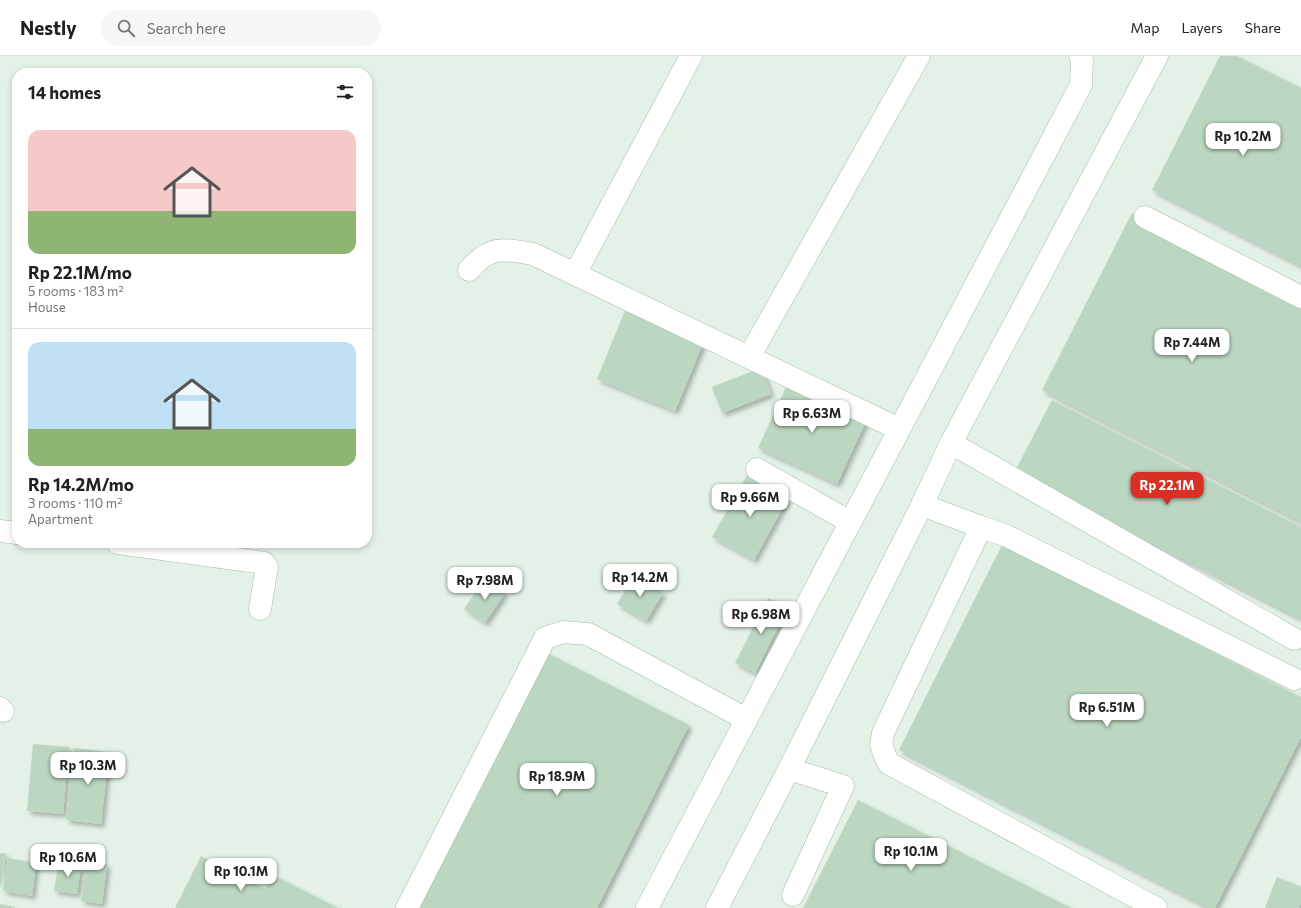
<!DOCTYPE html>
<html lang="en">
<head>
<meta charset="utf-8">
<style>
	:root { --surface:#fff; --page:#f6f6f6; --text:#202124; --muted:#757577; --line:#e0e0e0; --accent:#d93025 }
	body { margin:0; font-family:Commissioner,sans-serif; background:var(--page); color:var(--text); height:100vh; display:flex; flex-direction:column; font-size:15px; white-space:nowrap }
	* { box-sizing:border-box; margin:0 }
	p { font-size:13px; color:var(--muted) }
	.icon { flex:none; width:22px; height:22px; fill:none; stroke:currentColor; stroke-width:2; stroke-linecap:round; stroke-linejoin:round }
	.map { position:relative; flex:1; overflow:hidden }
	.drawer { position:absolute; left:12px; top:12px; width:360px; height:480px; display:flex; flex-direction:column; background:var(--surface); border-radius:16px; box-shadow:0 2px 6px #0003 }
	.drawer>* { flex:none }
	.price { position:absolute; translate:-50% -34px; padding:0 9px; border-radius:8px; background:#fff; color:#222; font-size:13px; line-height:26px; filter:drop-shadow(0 1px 2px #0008) }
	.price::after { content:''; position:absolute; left:50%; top:24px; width:12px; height:9px; margin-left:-6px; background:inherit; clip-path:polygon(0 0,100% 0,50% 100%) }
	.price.active { background:var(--accent); color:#fff }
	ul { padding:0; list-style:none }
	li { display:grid; align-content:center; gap:8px; height:212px; padding:0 16px }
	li+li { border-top:1px solid var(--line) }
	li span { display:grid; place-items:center; height:124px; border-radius:12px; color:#555 }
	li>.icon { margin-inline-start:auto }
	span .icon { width:72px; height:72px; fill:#fffc; stroke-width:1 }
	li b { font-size:17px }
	h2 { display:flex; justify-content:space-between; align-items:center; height:48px; padding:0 16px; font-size:17px }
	header { display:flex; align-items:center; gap:24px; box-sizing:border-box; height:56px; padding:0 20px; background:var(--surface); border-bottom:1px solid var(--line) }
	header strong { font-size:19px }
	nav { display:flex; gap:22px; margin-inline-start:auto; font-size:14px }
	.search { width:280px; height:36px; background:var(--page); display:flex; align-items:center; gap:10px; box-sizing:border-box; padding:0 14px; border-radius:22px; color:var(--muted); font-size:15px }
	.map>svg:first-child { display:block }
	.building { fill:#bbd6c1; filter:url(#shadow) }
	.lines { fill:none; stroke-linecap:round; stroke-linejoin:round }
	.minor-casing { stroke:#a6bcac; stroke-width:23 }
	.minor { stroke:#fff; stroke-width:22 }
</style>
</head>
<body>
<header>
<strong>Nestly</strong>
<div class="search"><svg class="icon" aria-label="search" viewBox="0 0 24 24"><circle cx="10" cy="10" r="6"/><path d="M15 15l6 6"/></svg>Search here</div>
<nav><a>Map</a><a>Layers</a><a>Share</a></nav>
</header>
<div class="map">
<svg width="1301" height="852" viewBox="0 0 1301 852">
	<defs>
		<filter id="shadow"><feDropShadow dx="3.5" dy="3.5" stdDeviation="2" flood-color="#0004"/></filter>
	</defs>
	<rect width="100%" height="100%" fill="#e3f1e7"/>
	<!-- building -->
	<g class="building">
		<polygon points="1220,0 1237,0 1301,32 1301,210 1152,134"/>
		<polygon points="1132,157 1301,243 1301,466 1042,334"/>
		<polygon points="626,252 704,285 675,355 597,323"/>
		<polygon points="761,312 771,338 722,357 712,331"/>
		<polygon points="787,329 866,365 837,428 758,392"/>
		<polygon points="1052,344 1301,471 1301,563 1014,417"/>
		<polygon points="747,419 788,442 754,504 712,481"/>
		<polygon points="1002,489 1301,641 1301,681 1215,852 1209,852 899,694"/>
		<polygon points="634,520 663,537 646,565 617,548"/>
		<polygon points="485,523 505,537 485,567 464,553"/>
		<polygon points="768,542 788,551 755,617 735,607"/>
		<polygon points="545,596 689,669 597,852 416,852"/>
		<polygon points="33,688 69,691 63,758 27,755"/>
		<polygon points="74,692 109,696 101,768 66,764"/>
		<polygon points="858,744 1071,852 803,852"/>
		<polygon points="0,797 6,798 1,830 0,830"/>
		<polygon points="201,800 265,833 273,819 338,852 175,852"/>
		<polygon points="8,802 36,807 32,840 3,835"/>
		<polygon points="86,805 107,808 102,848 81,845"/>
		<polygon points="59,806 81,810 77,838 54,835"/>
		<polygon points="1277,821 1301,831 1301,846 1299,852 1265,852"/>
		<polygon points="0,848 15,851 15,852 0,852"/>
	</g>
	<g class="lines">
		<defs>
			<g id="minor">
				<polyline points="1145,161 1301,241"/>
				<path d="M 469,214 C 491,189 503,193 533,198 L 899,373"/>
				<polyline points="575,218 691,0"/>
				<polyline points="749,301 919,0"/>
				<polyline points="951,387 1294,583"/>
				<polyline points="757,413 850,466"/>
				<polyline points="922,449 981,471 883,677 881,689 888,707 1156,852"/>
				<polyline points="981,471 1007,480 1294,623"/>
				<polyline points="0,475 17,477"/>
				<polyline points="118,487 264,507 267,511 266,516 260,553"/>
				<polyline points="0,652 3,655"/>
				<polyline points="789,713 843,730 793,839"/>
				<polyline points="407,852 545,582 563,576 588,578 746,663"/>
				<polyline points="647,852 1081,29 1082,4 1080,0"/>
				<polyline points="717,852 789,713 922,449 951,387 1157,0"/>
			</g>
		</defs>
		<!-- minor casing -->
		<use href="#minor" class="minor-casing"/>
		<!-- minor -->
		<use href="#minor" class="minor"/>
	</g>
</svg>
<b class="price" style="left:1243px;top:101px">Rp 10.2M</b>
<b class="price" style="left:1192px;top:307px">Rp 7.44M</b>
<b class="price" style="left:812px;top:378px">Rp 6.63M</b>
<b class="price active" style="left:1167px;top:450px">Rp 22.1M</b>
<b class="price" style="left:750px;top:462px">Rp 9.66M</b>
<b class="price" style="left:640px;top:542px">Rp 14.2M</b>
<b class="price" style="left:485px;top:545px">Rp 7.98M</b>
<b class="price" style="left:761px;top:579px">Rp 6.98M</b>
<b class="price" style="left:1107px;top:672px">Rp 6.51M</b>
<b class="price" style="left:88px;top:730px">Rp 10.3M</b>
<b class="price" style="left:557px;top:741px">Rp 18.9M</b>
<b class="price" style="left:911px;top:816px">Rp 10.1M</b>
<b class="price" style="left:68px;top:822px">Rp 10.6M</b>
<b class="price" style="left:241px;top:836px">Rp 10.1M</b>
<section class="drawer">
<h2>14 homes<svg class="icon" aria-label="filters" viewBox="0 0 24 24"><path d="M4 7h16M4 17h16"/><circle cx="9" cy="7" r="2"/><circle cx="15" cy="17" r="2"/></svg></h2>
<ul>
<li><span style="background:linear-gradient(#f6c9c9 65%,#8fb573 0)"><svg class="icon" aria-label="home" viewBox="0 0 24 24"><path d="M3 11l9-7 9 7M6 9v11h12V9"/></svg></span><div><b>Rp 22.1M/mo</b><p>5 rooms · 183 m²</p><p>House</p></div></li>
<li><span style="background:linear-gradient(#bfe0f5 70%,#8fb573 0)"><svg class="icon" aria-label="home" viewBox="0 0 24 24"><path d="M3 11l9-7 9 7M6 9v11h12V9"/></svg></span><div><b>Rp 14.2M/mo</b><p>3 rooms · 110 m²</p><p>Apartment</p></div></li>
</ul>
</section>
</div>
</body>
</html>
